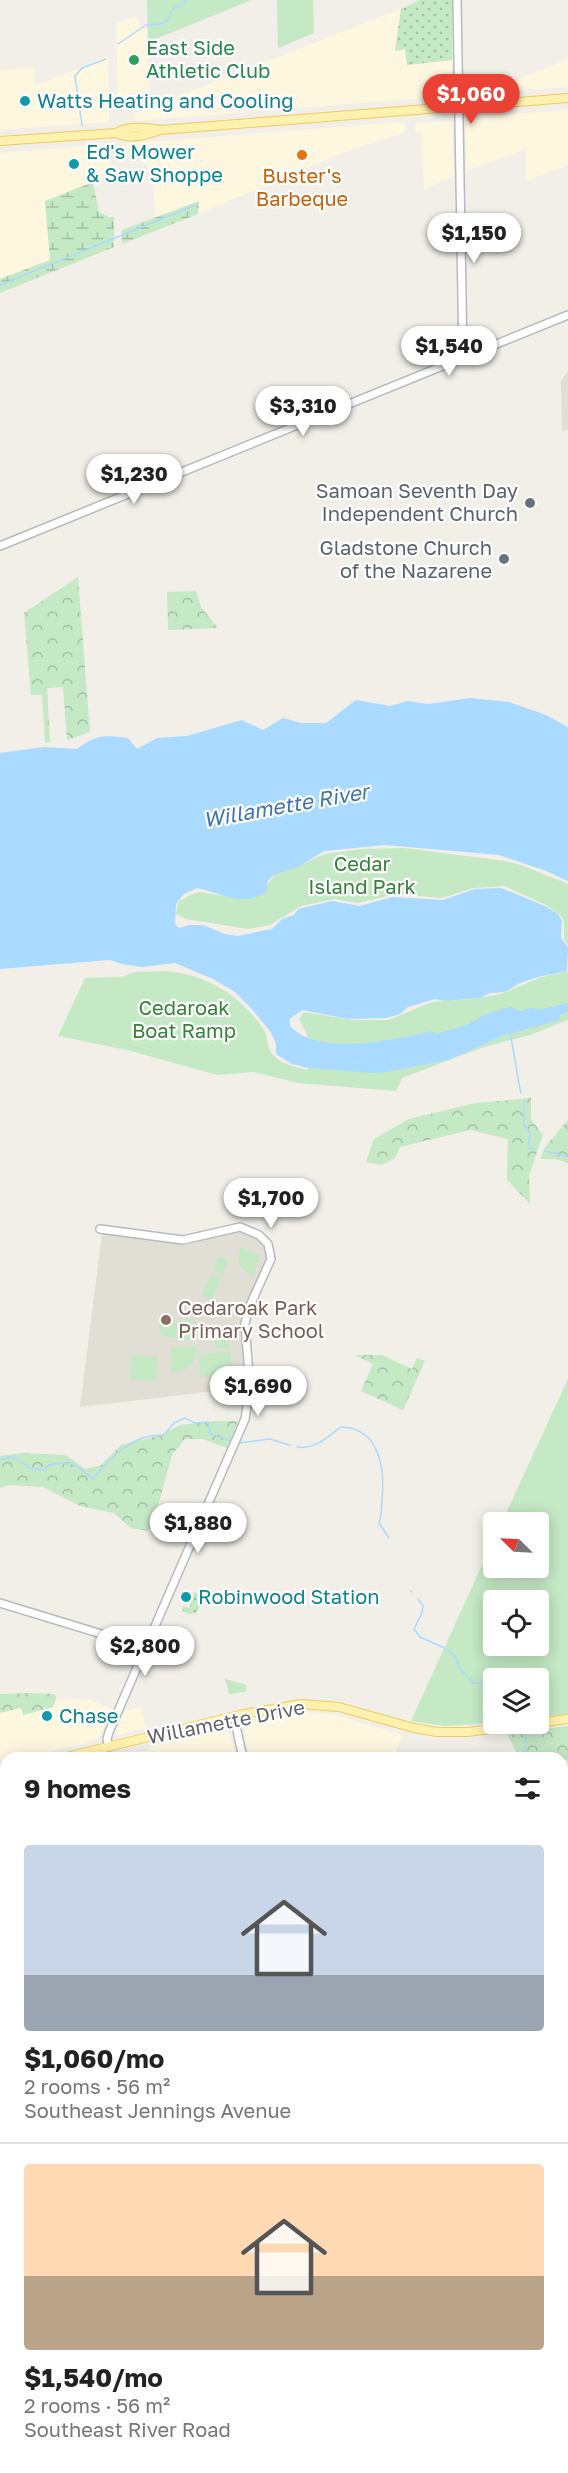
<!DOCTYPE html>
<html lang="en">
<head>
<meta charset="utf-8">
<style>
	:root { --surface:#fff; --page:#f6f6f6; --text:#222; --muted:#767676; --line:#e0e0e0; --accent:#ea4335 }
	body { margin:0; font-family:"Golos Text",sans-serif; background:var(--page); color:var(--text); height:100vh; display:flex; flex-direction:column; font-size:22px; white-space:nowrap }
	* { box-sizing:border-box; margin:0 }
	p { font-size:20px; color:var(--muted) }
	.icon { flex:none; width:33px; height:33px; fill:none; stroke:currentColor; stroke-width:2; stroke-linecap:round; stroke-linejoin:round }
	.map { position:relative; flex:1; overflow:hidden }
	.sheet { position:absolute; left:0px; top:1752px; width:568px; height:722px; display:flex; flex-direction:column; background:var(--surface); border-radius:18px 18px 0 0; box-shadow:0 3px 15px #0003 }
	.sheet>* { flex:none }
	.needle { width:39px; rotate:294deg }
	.controls { position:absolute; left:483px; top:1512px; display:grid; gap:12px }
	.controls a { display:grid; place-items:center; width:66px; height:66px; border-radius:6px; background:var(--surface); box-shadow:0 3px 15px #0003; font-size:30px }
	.price { position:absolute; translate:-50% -51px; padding:0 14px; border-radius:21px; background:#fff; color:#222; font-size:20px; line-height:39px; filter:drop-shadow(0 2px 3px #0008) }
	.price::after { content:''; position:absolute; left:50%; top:36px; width:18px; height:14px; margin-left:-9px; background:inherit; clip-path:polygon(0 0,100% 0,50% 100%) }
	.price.selected { background:var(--accent); color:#fff }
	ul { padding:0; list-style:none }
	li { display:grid; align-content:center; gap:12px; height:318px; padding:0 24px }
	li+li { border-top:2px solid var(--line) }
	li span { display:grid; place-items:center; height:186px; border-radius:6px; color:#555 }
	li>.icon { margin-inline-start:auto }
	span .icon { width:108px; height:108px; fill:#fffc; stroke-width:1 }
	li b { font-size:26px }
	h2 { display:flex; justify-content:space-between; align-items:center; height:72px; padding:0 24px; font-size:26px }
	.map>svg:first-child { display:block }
	.commercial { fill:#fef7e0 }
	.education { fill:#e1ded6 }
	.grass { fill:url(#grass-dots) }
	.forest { fill:url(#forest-crowns) }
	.wetland { fill:url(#wetland-marsh) }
	.park { fill:#c5e8c5; fill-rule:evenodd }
	.water { fill:#aadaff }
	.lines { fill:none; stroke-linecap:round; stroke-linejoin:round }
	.stream { stroke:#aadaff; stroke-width:1.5 }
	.secondary-casing { stroke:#b6babf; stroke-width:10 }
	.primary-casing { stroke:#f2c960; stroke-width:10 }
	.secondary { stroke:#fff; stroke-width:7 }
	.primary { stroke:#fff2af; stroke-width:8 }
	.leisure-dot { fill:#2e9e5b; stroke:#fff; stroke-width:2 }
	.culture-dot { fill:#0f9aa8; stroke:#fff; stroke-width:2 }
	.food-dot { fill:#e8710a; stroke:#fff; stroke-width:2 }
	.worship-dot { fill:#6b7280; stroke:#fff; stroke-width:2 }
	.education-dot { fill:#8d6e63; stroke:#fff; stroke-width:2 }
	.labels { text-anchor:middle; stroke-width:4.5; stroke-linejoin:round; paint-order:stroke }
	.leisure-label { font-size:20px; fill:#27864d; stroke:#fff; text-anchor:start }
	.culture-label { font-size:20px; fill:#0d838f; stroke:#fff; text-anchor:start }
	.food-label { font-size:20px; fill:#c56008; stroke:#fff }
	.worship-label { font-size:20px; fill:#5b616d; stroke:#fff; text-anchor:end }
	.park-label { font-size:20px; fill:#348238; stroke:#fff }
	.education-label { font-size:20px; fill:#785e54; stroke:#fff; text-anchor:start }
	.street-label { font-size:20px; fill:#5f6368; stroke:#fff }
	.water-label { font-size:21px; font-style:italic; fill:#4174aa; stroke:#fff }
</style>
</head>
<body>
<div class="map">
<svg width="568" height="2473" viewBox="0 0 568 2473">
	<defs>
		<pattern id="grass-dots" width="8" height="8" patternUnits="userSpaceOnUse" patternTransform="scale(1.5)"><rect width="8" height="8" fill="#c5e8c5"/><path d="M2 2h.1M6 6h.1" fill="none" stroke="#a3c0a4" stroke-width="1.8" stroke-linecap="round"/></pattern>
		<pattern id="forest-crowns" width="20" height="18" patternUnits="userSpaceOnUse" patternTransform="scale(1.5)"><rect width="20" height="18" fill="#c5e8c5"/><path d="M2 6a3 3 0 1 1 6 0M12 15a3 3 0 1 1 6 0" fill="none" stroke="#a3c0a4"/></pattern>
		<pattern id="wetland-marsh" width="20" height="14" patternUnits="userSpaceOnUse" patternTransform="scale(1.5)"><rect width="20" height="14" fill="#c5e8c5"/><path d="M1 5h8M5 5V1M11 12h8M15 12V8" fill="none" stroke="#a3c0a4"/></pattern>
	</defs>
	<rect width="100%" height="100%" fill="#f1efe8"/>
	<!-- commercial -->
	<g class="commercial">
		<polygon points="401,9 395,51 405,49 407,64 452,60 450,96 135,121 135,113"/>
		<polygon points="136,16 142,29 147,28 150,98 132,106 123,107 118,103 116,24"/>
		<polygon points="108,56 109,122 0,130 0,71 33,67 35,86"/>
		<polygon points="568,59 568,87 496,92 496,88"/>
		<polygon points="568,110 568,165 526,181 526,149 466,171 466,119 468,117"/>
		<polygon points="449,121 452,124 454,176 424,189 422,134 415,133 415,126 417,123"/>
		<polygon points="401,122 405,124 406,129 401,134 352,149 198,214 199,201 155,218 153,175 140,156 121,157 122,144"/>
		<polygon points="110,144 111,174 45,201 50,260 0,279 0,153"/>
		<polygon points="56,1699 91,1700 112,1709 99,1738 81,1745 19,1758 6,1758 6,1761 0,1763 0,1713 21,1707 24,1715 53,1707"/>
		<polygon points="141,1707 146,1728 117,1735 116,1731 125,1711"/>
		<polygon points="302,1712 332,1714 402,1735 393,1758 330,1758 309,1753 250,1758 244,1734 247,1724"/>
		<polygon points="220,1730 229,1733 237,1758 103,1758 132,1751 136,1753 149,1750 152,1746"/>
	</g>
	<!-- education -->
	<g class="education">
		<polygon points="568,371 568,430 562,431 561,381"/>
		<polygon points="237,1231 257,1239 267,1250 266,1261 244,1309 241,1323 245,1385 241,1388 80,1407 102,1234 186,1245"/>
	</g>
	<!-- grass -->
	<g class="grass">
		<polygon points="420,0 452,0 452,60 407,65 405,49 395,51 401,9"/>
		<polygon points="194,1592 205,1597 196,1613 187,1614 182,1610 183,1606 189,1608"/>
	</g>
	<!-- forest -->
	<g class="forest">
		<polygon points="78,577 90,732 67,740 63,687 47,688 50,742 45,743 42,695 31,695 24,613"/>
		<polygon points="196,591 201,607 218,628 168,630 167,592"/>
		<polygon points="531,1098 531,1119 543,1135 529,1175 530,1204 507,1180 508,1139 470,1130 400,1147 395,1158 381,1165 366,1162 374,1139 409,1119 476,1103"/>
		<polygon points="568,1120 568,1163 555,1159 540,1159 545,1147"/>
		<polygon points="354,1355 382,1355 412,1369 417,1358 425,1361 403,1410 361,1391 373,1364"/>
		<polygon points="215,1421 238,1421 227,1448 202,1439 185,1439 172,1455 153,1524 148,1531 131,1528 114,1513 80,1506 43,1487 9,1485 0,1488 0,1456 23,1453 66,1455 85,1469 101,1465 121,1445 158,1436 181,1425"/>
		<polygon points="30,1693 55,1694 56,1699 53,1707 23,1715 21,1708 0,1713 0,1694"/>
		<polygon points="568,1726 568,1760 563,1761 562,1758 519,1758 507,1733"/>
		<polygon points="6,2094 6,2197 0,2202 0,2106"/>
		<polygon points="6,2304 6,2387 1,2408 1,2427 6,2440 6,2468 23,2468 27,2473 0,2473 0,2308"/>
	</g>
	<!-- wetland -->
	<g class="wetland">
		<polygon points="93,182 99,212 109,217 114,217 114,247 0,293 0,279 50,260 45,201"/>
		<polygon points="199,201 198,214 122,244 122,230"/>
	</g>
	<!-- park -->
	<g class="park">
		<polygon points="147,0 252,0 148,42"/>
		<polygon points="277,0 313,0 314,33 278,48"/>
		<polygon points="404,848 505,861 521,865 568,884 568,945 564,940 564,921 560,915 544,904 504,886 474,888 442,898 404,895 388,896 358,903 334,899 301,906 270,925 248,929 186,919 176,914 178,902 192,894 199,892 245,899 265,888 276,872 300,865 325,854 362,849"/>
		<path d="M 166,971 C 207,975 238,994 262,1027 C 268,1035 266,1040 269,1048 C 274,1063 295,1067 308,1070 L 307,1034 L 299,1019 L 304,1012 L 352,1020 L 389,1020 L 432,1002 L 474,999 L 501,994 L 539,978 L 568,971 L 568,1020 L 530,1035 L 481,1048 L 402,1078 L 396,1091 L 298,1083 L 254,1072 L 217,1075 L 127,1050 L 58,1036 L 85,978 L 122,977 L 135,972 Z"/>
		<path d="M 241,1247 L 261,1256 L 253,1276 C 240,1270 235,1260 241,1247 Z"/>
		<polygon points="219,1256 228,1260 223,1274 213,1270"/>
		<polygon points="211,1275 221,1279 212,1300 202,1295"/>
		<polygon points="187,1319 198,1324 193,1341 162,1336 159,1329 160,1325"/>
		<polygon points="229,1333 230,1350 216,1348 213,1334"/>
		<path d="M 196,1346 C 196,1365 189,1371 171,1373 L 171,1347 Z"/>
		<polygon points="231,1352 232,1375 200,1377 199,1354"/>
		<polygon points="132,1355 158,1357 156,1382 130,1379"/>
		<path d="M 568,1379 L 568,1714 L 539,1717 L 538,1678 L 494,1678 L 493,1723 L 444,1726 L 411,1721 L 493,1541 L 494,1568 L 538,1568 L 538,1522 L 502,1522 ZM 494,1600 L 538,1600 L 538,1646 L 494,1646 Z"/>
		<polygon points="225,1679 247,1685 246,1692 229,1694"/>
		<polygon points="563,1808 568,1812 568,1842 563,1841"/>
		<polygon points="562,1935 568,1936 568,1962 563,1958"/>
		<polygon points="6,2094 6,2154 0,2148 0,2106"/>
		<polygon points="0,2319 6,2321 6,2370 0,2378"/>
		<polygon points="0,2455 6,2461 6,2468 13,2468 18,2473 0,2473"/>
	</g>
	<!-- water -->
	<path class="water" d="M 470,698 L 509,702 L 546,715 L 568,727 L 568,881 L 544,870 L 499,855 L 385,845 L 324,851 L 298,867 L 273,875 L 268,881 L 266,892 C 242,908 222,893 197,888 L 184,894 L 176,904 L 175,924 L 179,928 L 189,925 L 203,925 L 225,934 L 237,936 L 272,929 L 282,919 L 294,915 L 298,909 L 332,901 L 360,906 L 392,897 L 443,900 L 475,889 L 501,888 L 545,906 L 558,914 L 562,921 L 561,938 L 568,947 L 567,971 L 538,977 L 520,983 L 505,992 L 490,993 L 480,998 L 445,1001 L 435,999 L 408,1007 L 400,1014 L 386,1018 L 348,1019 L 302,1010 L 290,1019 L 290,1026 C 319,1057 396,1040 431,1031 L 436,1034 L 467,1025 L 482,1016 L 502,1009 L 511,1007 L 520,1011 L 531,1008 L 539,1010 L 568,1003 L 568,1012 L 561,1014 L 559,1020 L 502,1036 L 448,1060 L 387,1072 L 374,1073 L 309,1068 L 292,1064 L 276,1054 L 276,1043 L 270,1031 L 251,1008 L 235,992 L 213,979 L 175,963 L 142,967 L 122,964 L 110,960 L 0,969 L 0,753 L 44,747 L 77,749 C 96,734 105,735 128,738 L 137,749 L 157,738 L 187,736 L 242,720 L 263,730 L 283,718 L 301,723 L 326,723 L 356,700 L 390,706 L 408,701 L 428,704 Z"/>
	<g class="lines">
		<!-- stream -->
		<g class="stream">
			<polyline points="118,44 146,25 160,24 167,21 172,10 187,0"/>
			<polyline points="82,125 75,76 82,68 106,59"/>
			<polyline points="0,285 198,204"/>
			<path d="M 510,1034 C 515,1054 516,1073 521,1093"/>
			<polyline points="524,1101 524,1124 530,1133 528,1148 535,1149"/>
			<polyline points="544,1151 568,1156"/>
			<polyline points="239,1443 270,1439 289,1445"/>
			<path d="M 297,1447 C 315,1450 327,1437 341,1427 C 380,1428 385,1469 382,1500 C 381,1509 382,1515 379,1523 L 389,1538"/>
			<path d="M 0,1460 L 9,1457 L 19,1459 L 29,1468 L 45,1470 L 48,1465 C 71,1460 74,1463 93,1479 C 112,1456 132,1434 164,1435 L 174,1423 L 185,1418 L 195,1423 L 208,1422 L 210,1433 L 230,1441"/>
			<polyline points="411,1591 412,1592"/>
			<polyline points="418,1599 423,1606 422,1613 414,1629 420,1637 447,1649 456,1657 459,1668 474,1683 494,1685"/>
			<polyline points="525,1758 526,1729"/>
			<polyline points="562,1813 568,1818"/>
			<polyline points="4,1931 4,1973"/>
			<polyline points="3,1995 6,2065"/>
			<polyline points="0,2458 8,2473"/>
		</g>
		<defs>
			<g id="secondary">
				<polyline points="457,0 463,358"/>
				<polyline points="0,546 568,315"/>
				<polyline points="100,1229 183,1240 240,1227 259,1235 268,1244 271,1259 248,1310 245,1324 250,1387 245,1419 109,1732 107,1739 109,1747"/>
				<polyline points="0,1603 144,1647"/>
				<polyline points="234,1717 243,1758"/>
				<polyline points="562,1967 568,1971"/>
				<polyline points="562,2294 568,2297"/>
				<polyline points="182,2473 184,2468"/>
			</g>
			<g id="primary">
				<path d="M 116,133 C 130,140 146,135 160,130"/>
				<path d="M 0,141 L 116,133 C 129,125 146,127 160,130 L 568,98"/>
				<polyline points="538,1723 568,1719"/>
				<polyline points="62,1758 244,1714 301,1704 339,1707 414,1728 437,1732 467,1732 532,1724"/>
				<polyline points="0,1773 6,1772"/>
			</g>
		</defs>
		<!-- secondary casing -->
		<use href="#secondary" class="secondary-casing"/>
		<!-- primary casing -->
		<use href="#primary" class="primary-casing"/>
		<!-- secondary -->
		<use href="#secondary" class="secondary"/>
		<!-- primary -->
		<use href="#primary" class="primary"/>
	</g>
	<!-- markers -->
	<circle class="leisure-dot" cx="134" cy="60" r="6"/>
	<g class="culture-dot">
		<circle cx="25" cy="101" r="6"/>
		<circle cx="74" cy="164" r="6"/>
		<circle cx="186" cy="1597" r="6"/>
		<circle cx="47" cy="1716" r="6"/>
	</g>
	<circle class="food-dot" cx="302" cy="155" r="6"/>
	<g class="worship-dot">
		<circle cx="530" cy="503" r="6"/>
		<circle cx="504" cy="559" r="6"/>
	</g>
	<circle class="education-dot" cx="166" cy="1320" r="6"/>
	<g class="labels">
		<!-- leisure labels -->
		<g class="leisure-label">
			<text x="146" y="55">East Side<tspan x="146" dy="23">Athletic Club</tspan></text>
		</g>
		<!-- culture labels -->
		<g class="culture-label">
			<text x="37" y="108">Watts Heating and Cooling</text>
			<text x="86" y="159">Ed's Mower<tspan x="86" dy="23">&amp; Saw Shoppe</tspan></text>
			<text x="198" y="1604">Robinwood Station</text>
			<text x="59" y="1723">Chase</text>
		</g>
		<!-- food labels -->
		<g class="food-label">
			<text x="302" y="183">Buster's<tspan x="302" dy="23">Barbeque</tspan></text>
		</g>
		<!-- worship labels -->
		<g class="worship-label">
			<text x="518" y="498">Samoan Seventh Day<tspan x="518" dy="23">Independent Church</tspan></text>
			<text x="492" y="555">Gladstone Church<tspan x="492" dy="23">of the Nazarene</tspan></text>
		</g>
		<!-- park labels -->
		<g class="park-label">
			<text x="362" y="871">Cedar<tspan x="362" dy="23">Island Park</tspan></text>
			<text x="184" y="1015">Cedaroak<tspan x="184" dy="23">Boat Ramp</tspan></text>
		</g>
		<!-- education labels -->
		<g class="education-label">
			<text x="178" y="1315">Cedaroak Park<tspan x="178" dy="23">Primary School</tspan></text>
		</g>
		<!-- street labels -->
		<g class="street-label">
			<text transform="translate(226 1722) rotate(-11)" y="7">Willamette Drive</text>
		</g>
		<!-- water labels -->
		<g class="water-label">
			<text transform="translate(286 806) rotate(-10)" y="7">Willamette River</text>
		</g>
	</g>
</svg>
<div class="controls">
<a><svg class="needle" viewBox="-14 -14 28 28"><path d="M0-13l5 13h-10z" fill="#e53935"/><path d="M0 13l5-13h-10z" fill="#767676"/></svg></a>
<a><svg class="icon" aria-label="locate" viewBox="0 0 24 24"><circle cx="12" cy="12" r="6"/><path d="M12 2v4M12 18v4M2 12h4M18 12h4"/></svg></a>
<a><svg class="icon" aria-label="layers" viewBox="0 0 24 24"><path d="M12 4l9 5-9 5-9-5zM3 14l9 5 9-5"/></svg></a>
</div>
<b class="price selected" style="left:471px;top:125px">$1,060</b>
<b class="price" style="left:474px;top:264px">$1,150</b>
<b class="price" style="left:449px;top:377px">$1,540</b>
<b class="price" style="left:303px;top:437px">$3,310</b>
<b class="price" style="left:134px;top:505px">$1,230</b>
<b class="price" style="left:271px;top:1229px">$1,700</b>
<b class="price" style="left:258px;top:1417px">$1,690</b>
<b class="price" style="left:198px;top:1554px">$1,880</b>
<b class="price" style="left:145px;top:1677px">$2,800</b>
<section class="sheet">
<h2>9 homes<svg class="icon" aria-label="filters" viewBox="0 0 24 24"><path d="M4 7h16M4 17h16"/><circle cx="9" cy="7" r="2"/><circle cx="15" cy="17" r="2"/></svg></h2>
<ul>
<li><span style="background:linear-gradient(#c9d6e8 70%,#9aa5b1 0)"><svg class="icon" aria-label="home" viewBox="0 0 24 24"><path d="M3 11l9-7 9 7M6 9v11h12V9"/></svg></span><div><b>$1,060/mo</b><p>2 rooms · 56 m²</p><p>Southeast Jennings Avenue</p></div></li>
<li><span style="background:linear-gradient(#ffd9b3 60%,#b9a48a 0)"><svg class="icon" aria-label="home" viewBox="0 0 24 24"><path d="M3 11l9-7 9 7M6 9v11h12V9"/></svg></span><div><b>$1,540/mo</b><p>2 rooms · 56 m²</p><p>Southeast River Road</p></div></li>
</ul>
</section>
</div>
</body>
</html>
